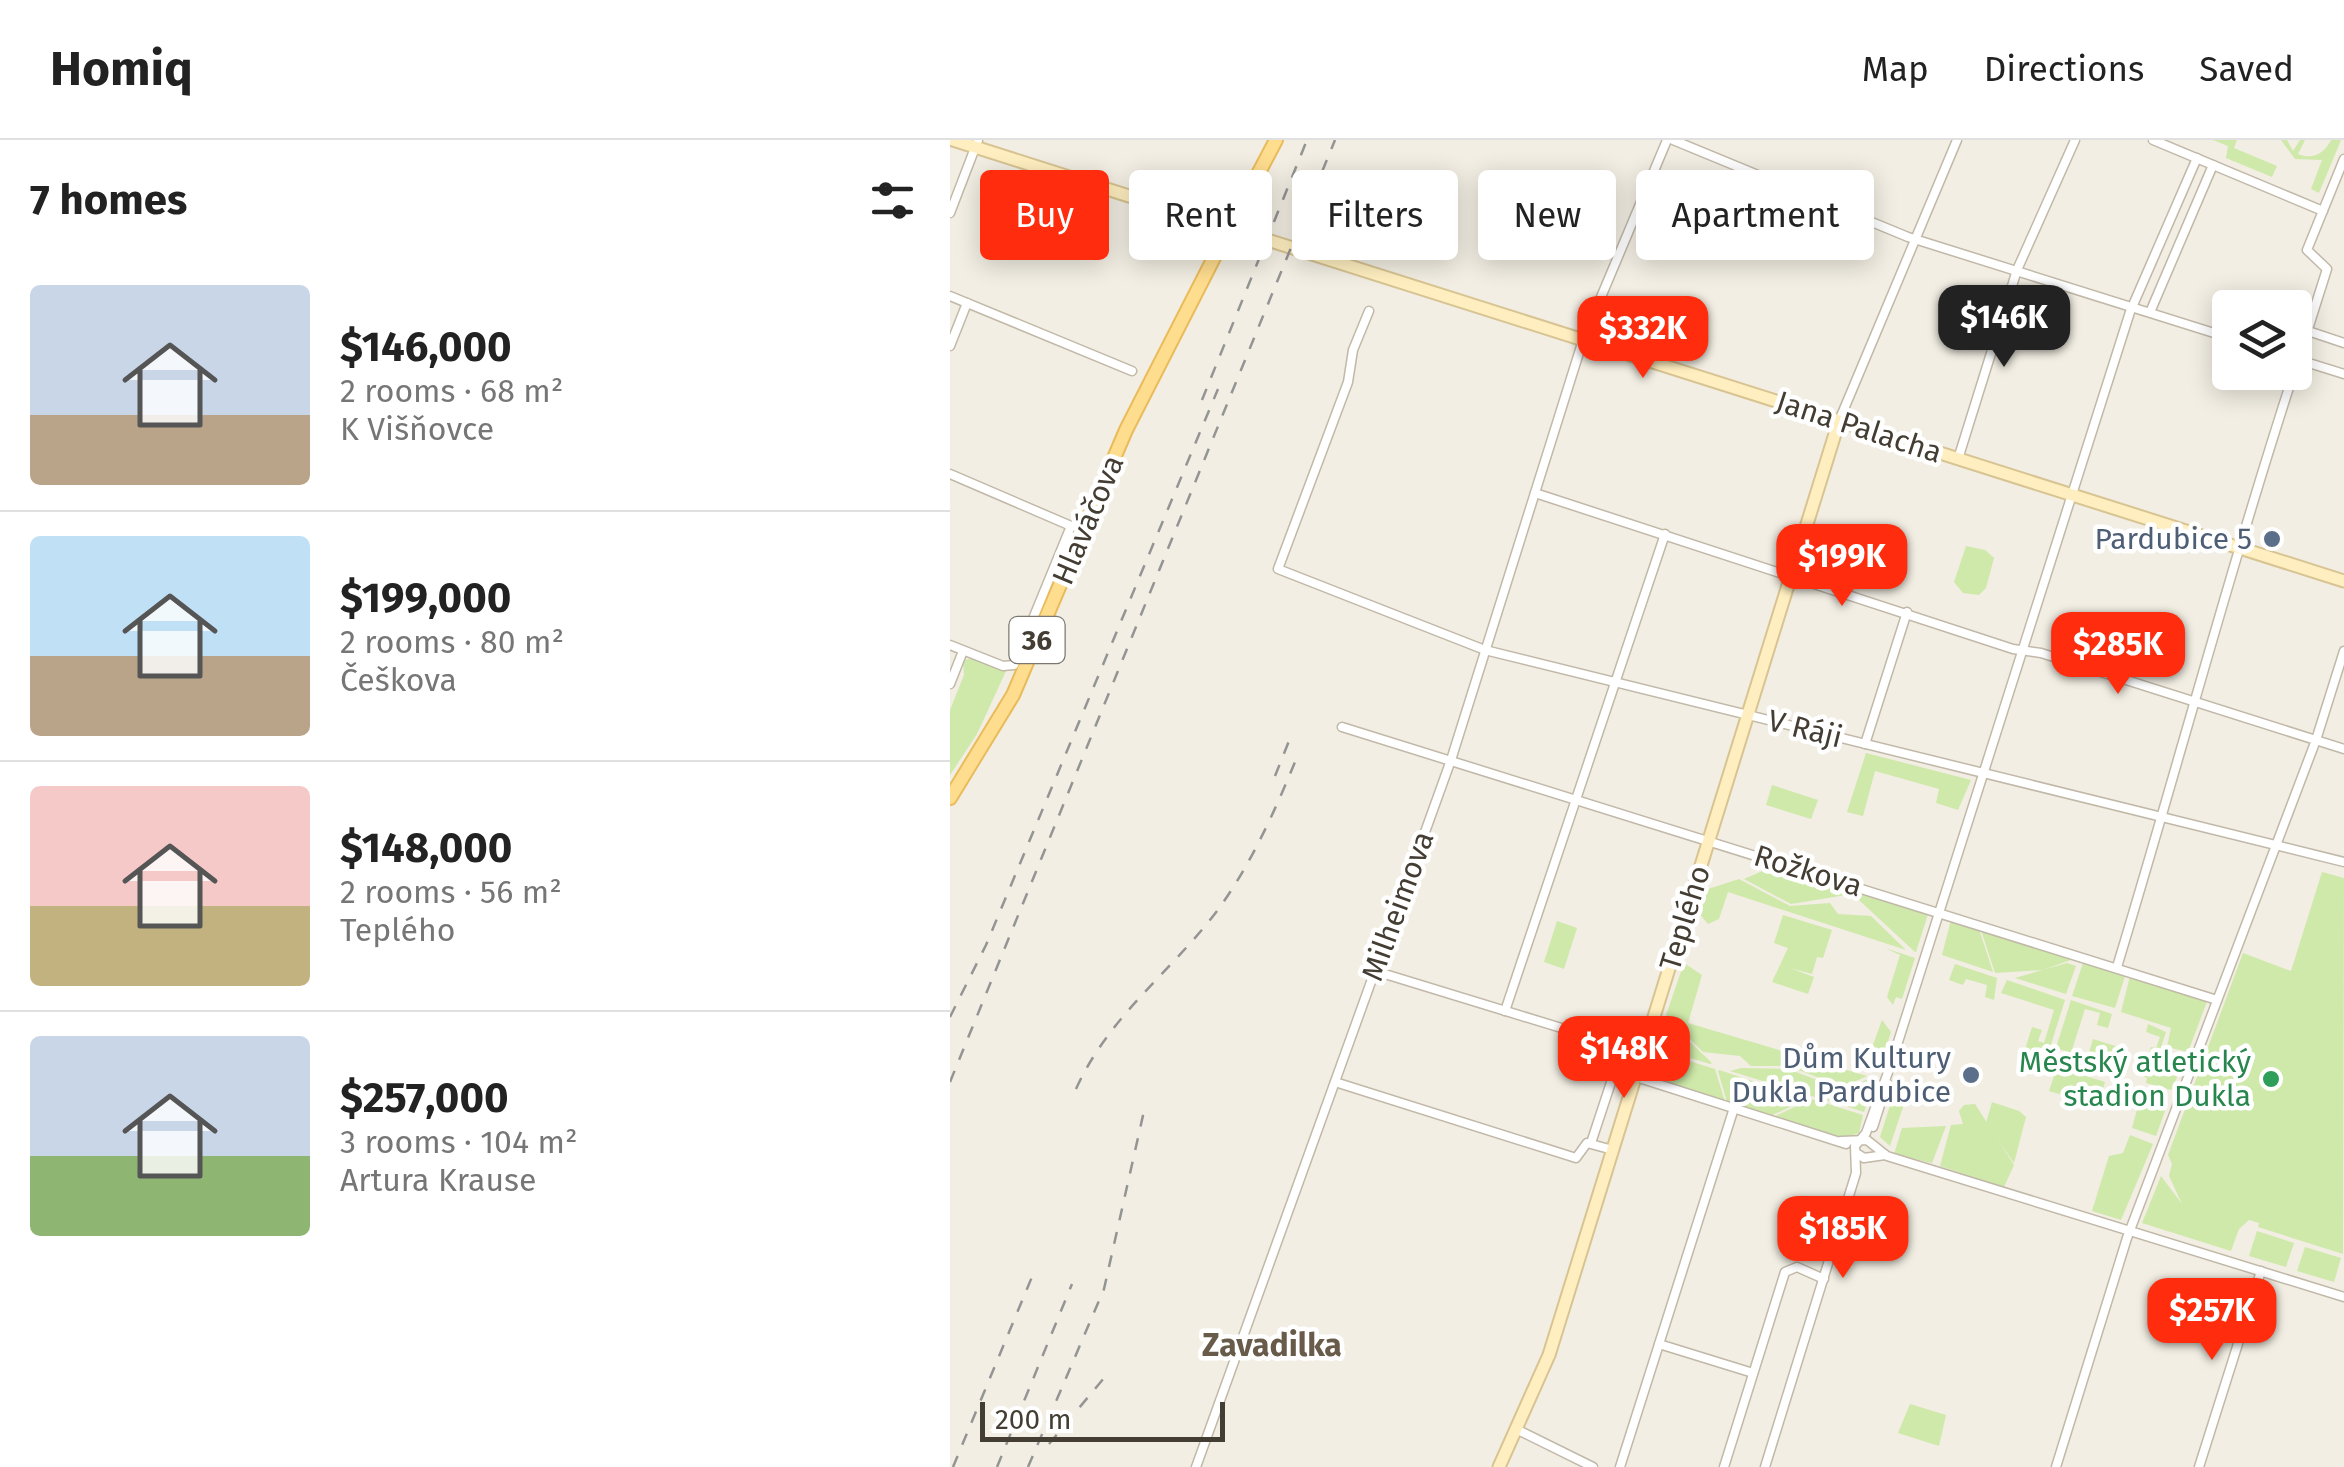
<!DOCTYPE html>
<html lang="en">
<head>
<meta charset="utf-8">
<style>
	:root { --surface:#fff; --page:#f2f2f2; --text:#222; --muted:#767676; --line:#e0e0e0; --accent:#ff2d0d }
	body { margin:0; font-family:"Fira Sans",sans-serif; background:var(--page); color:var(--text); height:100vh; display:flex; flex-direction:column; font-size:38px; white-space:nowrap }
	* { box-sizing:border-box; margin:0 }
	p { font-size:32px; color:var(--muted) }
	.icon { flex:none; width:55px; height:55px; fill:none; stroke:currentColor; stroke-width:2; stroke-linecap:round; stroke-linejoin:round }
	.map { position:relative; flex:1; overflow:hidden }
	.details { display:flex; flex-direction:column; background:var(--surface); width:950px }
	.details>* { flex:none }
	.guide { position:absolute; left:30px; top:30px; width:950px; height:90px; display:flex; gap:20px }
	.controls { position:absolute; left:1262px; top:150px; display:grid; gap:20px }
	.controls a { display:grid; place-items:center; width:100px; height:100px; border-radius:10px; background:var(--surface); box-shadow:0 5px 25px #0003; font-size:50px }
	.scale { position:absolute; left:30px; bottom:25px; width:245px; box-sizing:border-box; padding-left:10px; border:5px solid #443d33; border-top:0; font-size:28px; line-height:35px; white-space:nowrap; color:#443d33; -webkit-text-stroke:8px #fff; paint-order:stroke }
	.price { position:absolute; translate:-50% -85px; padding:0 22px; border-radius:20px; background:var(--accent); color:#fff; font-size:32px; line-height:65px; filter:drop-shadow(0 2px 5px #0008) }
	.price::after { content:''; position:absolute; left:50%; top:60px; width:30px; height:22px; margin-left:-15px; background:inherit; clip-path:polygon(0 0,100% 0,50% 100%) }
	.price.active { background:#222; color:#fff }
	ul { padding:0; list-style:none }
	li { display:flex; align-items:center; gap:30px; height:250px; padding:0 30px }
	li+li { border-top:2px solid var(--line) }
	li span { display:grid; place-items:center; flex:none; width:280px; height:200px; border-radius:10px; color:#555 }
	li>.icon { margin-inline-start:auto }
	span .icon { width:120px; height:120px; fill:#fffc; stroke-width:1 }
	li b { font-size:42px }
	h2 { display:flex; justify-content:space-between; align-items:center; height:120px; padding:0 30px; font-size:42px }
	.tag { padding:0 35px; border-radius:10px; background:var(--surface); box-shadow:0 5px 25px #0003; font-size:35px; line-height:90px }
	.tag.active { background:var(--accent); color:#fff }
	header { display:flex; align-items:center; gap:60px; box-sizing:border-box; height:140px; padding:0 50px; background:var(--surface); border-bottom:2px solid var(--line) }
	header strong { font-size:48px }
	nav { display:flex; gap:55px; margin-inline-start:auto; font-size:35px }
	main { display:flex; flex:1; min-height:0 }
	.map>svg:first-child { display:block }
	.green { fill:#cee9a9 }
	.lines { fill:none; stroke-linecap:round; stroke-linejoin:round }
	.minor-casing { stroke:#c1b8a8; stroke-width:11 }
	.secondary-casing { stroke:#d8c492; stroke-width:15 }
	.primary-casing { stroke:#e9bb5b; stroke-width:16 }
	.minor { stroke:#fff; stroke-width:8 }
	.secondary { stroke:#ffefc0; stroke-width:11 }
	.primary { stroke:#ffdd8f; stroke-width:12 }
	.rail { stroke:#949494; stroke-width:2.5; stroke-dasharray:12 12; stroke-linecap:butt }
	.primary-bridge-casing { stroke:#e9bb5b; stroke-width:16; stroke-linecap:butt }
	.primary-bridge { stroke:#ffdd8f; stroke-width:12 }
	.service-dot { fill:#5c6f8a; stroke:#fff; stroke-width:4 }
	.leisure-dot { fill:#2e9e5b; stroke:#fff; stroke-width:4 }
	.labels { text-anchor:middle; stroke-width:9; stroke-linejoin:round; paint-order:stroke }
	.shield { fill:#fff; stroke:#7c7770; stroke-width:2.5 }
	.shield-label { font-size:28px; font-weight:bold; fill:#443d33 }
	.street-label { font-size:30px; fill:#443d33; stroke:#fff }
	.service-label { font-size:30px; fill:#4e5e75; stroke:#fff; text-anchor:end }
	.leisure-label { font-size:30px; fill:#27864d; stroke:#fff; text-anchor:end }
	.neighbourhood-label { font-size:32px; font-weight:bold; fill:#685b4a; stroke:#fff }
</style>
</head>
<body>
<header>
<strong>Homiq</strong>
<nav><a>Map</a><a>Directions</a><a>Saved</a></nav>
</header>
<main>
<section class="details">
<h2>7 homes<svg class="icon" aria-label="filters" viewBox="0 0 24 24"><path d="M4 7h16M4 17h16"/><circle cx="9" cy="7" r="2"/><circle cx="15" cy="17" r="2"/></svg></h2>
<ul>
<li><span style="background:linear-gradient(#c9d6e8 65%,#b9a48a 0)"><svg class="icon" aria-label="home" viewBox="0 0 24 24"><path d="M3 11l9-7 9 7M6 9v11h12V9"/></svg></span><div><b>$146,000</b><p>2 rooms · 68 m²</p><p>K Višňovce</p></div></li>
<li><span style="background:linear-gradient(#bfe0f5 60%,#b9a48a 0)"><svg class="icon" aria-label="home" viewBox="0 0 24 24"><path d="M3 11l9-7 9 7M6 9v11h12V9"/></svg></span><div><b>$199,000</b><p>2 rooms · 80 m²</p><p>Češkova</p></div></li>
<li><span style="background:linear-gradient(#f6c9c9 60%,#c2b280 0)"><svg class="icon" aria-label="home" viewBox="0 0 24 24"><path d="M3 11l9-7 9 7M6 9v11h12V9"/></svg></span><div><b>$148,000</b><p>2 rooms · 56 m²</p><p>Teplého</p></div></li>
<li><span style="background:linear-gradient(#c9d6e8 60%,#8fb573 0)"><svg class="icon" aria-label="home" viewBox="0 0 24 24"><path d="M3 11l9-7 9 7M6 9v11h12V9"/></svg></span><div><b>$257,000</b><p>3 rooms · 104 m²</p><p>Artura Krause</p></div></li>
</ul>
</section>
<div class="map">
<svg width="1394" height="1327" viewBox="0 0 1394 1327">
	<rect width="100%" height="100%" fill="#f2eee3"/>
	<!-- green -->
	<g class="green">
		<polygon points="1263,0 1287,0 1284,8 1327,26 1322,37 1276,18 1278,6"/>
		<path d="M 1331,0 L 1337,0 L 1343,11 L 1350,0 L 1355,0 L 1348,14 C 1362,20 1374,14 1381,0 L 1391,0 L 1369,53 L 1361,49 L 1372,20 L 1345,19 Z"/>
		<polygon points="1016,406 1035,410 1044,418 1036,448 1029,455 1013,453 1004,442"/>
		<polygon points="23,517 56,531 27,594 0,635 0,570 14,535 13,521"/>
		<polygon points="916,613 1021,640 1008,670 986,663 989,649 925,631 913,676 897,672"/>
		<polygon points="822,645 868,660 861,679 816,665"/>
		<polygon points="824,726 875,742 896,755 841,764 794,739"/>
		<polygon points="1372,732 1394,738 1393,1114 1308,1087 1309,1083 1299,1080 1289,1089 1281,1111 1192,1083 1211,1036 1232,1064 1219,1036 1222,1024 1218,1015 1293,813 1341,831"/>
		<polygon points="789,739 840,766 880,763 888,774 921,776 956,810 778,752 769,779 758,784 748,772 755,750"/>
		<polygon points="895,747 979,771 966,812 965,812"/>
		<polygon points="833,775 882,790 873,818 867,817 862,834 840,828 864,837 858,854 822,842 838,808 824,803"/>
		<polygon points="1001,780 1029,789 1043,832 992,815"/>
		<polygon points="607,781 627,788 614,829 594,822"/>
		<polygon points="1031,790 1123,819 1093,830 1045,833"/>
		<polygon points="935,808 965,818 952,859 946,857 943,865 937,857 950,815"/>
		<polygon points="734,823 752,835 738,883 917,936 893,947 838,926 801,926 790,916 753,912 716,875"/>
		<polygon points="1117,823 1126,826 1116,854 1065,838"/>
		<polygon points="1133,823 1175,836 1165,868 1122,856"/>
		<polygon points="1005,824 1047,838 1044,860 1035,857 1037,845 1016,839 1013,845 999,840"/>
		<polygon points="1180,836 1258,859 1238,912 1217,907 1221,888 1171,872"/>
		<polygon points="1057,840 1115,860 1092,933 1069,929 1082,887 1092,890 1088,901 1094,903 1104,870 1051,853"/>
		<polygon points="1121,860 1162,874 1158,888 1147,885 1150,873 1135,869 1121,913 1106,908"/>
		<polygon points="716,879 762,923 760,924 710,909 707,903"/>
		<polygon points="932,880 941,892 928,933 899,925 915,927"/>
		<polygon points="1198,884 1216,892 1210,910 1235,920 1221,950 1196,943 1197,938 1193,936 1201,907 1206,908 1210,897 1196,892"/>
		<polygon points="1143,899 1175,909 1167,932 1136,922"/>
		<polygon points="710,912 765,929 775,962 702,939 698,930 703,915"/>
		<polygon points="1107,927 1155,942 1148,966 1099,951"/>
		<polygon points="791,928 838,929 889,948 868,958 780,931"/>
		<polygon points="768,931 769,930 858,959 820,976 777,962"/>
		<polygon points="922,937 926,940 914,972 876,960"/>
		<polygon points="943,956 955,961 940,1006 930,997"/>
		<polygon points="862,959 913,975 909,993 894,998 823,977"/>
		<polygon points="1190,959 1216,968 1206,996 1182,988"/>
		<polygon points="1042,962 1069,971 1076,977 1064,1023 1036,983"/>
		<polygon points="1025,964 1064,1025 1054,1047 990,1026 1001,985 1013,984 1009,971 1014,965"/>
		<polygon points="996,986 982,1023 944,1014 952,988"/>
		<polygon points="1180,995 1203,1004 1171,1080 1142,1071 1159,1016 1173,1013"/>
		<polygon points="1307,1091 1344,1103 1336,1127 1299,1116"/>
		<polygon points="1355,1107 1391,1118 1384,1142 1347,1131"/>
		<polygon points="960,1264 996,1275 989,1306 948,1293"/>
	</g>
	<g class="lines">
		<defs>
			<g id="minor">
				<polyline points="723,0 958,97 1280,198"/>
				<polyline points="1203,0 1373,71"/>
				<polyline points="0,73 28,0"/>
				<polyline points="0,156 182,231"/>
				<polyline points="1201,170 1263,25"/>
				<polyline points="419,171 403,210 398,242 328,429 535,510 1394,722"/>
				<polyline points="1358,191 1394,203"/>
				<polyline points="0,206 17,163"/>
				<polyline points="1346,219 1394,234"/>
				<polyline points="1345,230 1377,129 1357,110 1394,19"/>
				<polyline points="889,281 1007,0"/>
				<polyline points="1008,319 1067,130 1125,0"/>
				<polyline points="0,334 121,386 64,525 53,526 0,505"/>
				<polyline points="585,353 1063,509 1091,513 1394,609"/>
				<polyline points="0,544 13,511"/>
				<polyline points="392,587 1267,860"/>
				<polyline points="915,604 957,472"/>
				<path d="M 1167,827 C 1227,629 1280,429 1344,232"/>
				<polyline points="425,831 693,913"/>
				<polyline points="555,871 715,394"/>
				<polyline points="686,937 896,1004"/>
				<polyline points="385,942 626,1018 637,1003 663,1010"/>
				<polyline points="923,987 937,943"/>
				<polyline points="891,1001 917,1000 937,1016 1394,1157"/>
				<polyline points="641,1003 673,906"/>
				<polyline points="906,1013 914,1018 935,1015"/>
				<polyline points="709,1204 803,1233"/>
				<polyline points="568,1290 643,1327"/>
				<polyline points="246,1327 501,620 633,200 717,0"/>
				<polyline points="670,1327 784,968"/>
				<polyline points="774,1327 835,1132 847,1127 874,1139"/>
				<polyline points="815,1327 906,1033 905,1006 916,993 941,924 1180,172 1247,18"/>
				<polyline points="1106,1327 1177,1098 1366,600 1394,511"/>
				<polyline points="1249,1327 1311,1131"/>
			</g>
			<g id="secondary">
				<polyline points="3,0 270,85"/>
				<polyline points="286,90 1394,441"/>
				<polyline points="549,1327 599,1215 889,281"/>
			</g>
			<g id="primary">
				<polyline points="286,76 326,0"/>
				<polyline points="0,658 63,555 176,290 273,100"/>
			</g>
		</defs>
		<!-- minor casing -->
		<use href="#minor" class="minor-casing"/>
		<!-- secondary casing -->
		<use href="#secondary" class="secondary-casing"/>
		<!-- primary casing -->
		<use href="#primary" class="primary-casing"/>
		<!-- minor -->
		<use href="#minor" class="minor"/>
		<!-- secondary -->
		<use href="#secondary" class="secondary"/>
		<!-- primary -->
		<use href="#primary" class="primary"/>
		<!-- rail -->
		<g class="rail">
			<polyline points="252,260 357,0"/>
			<polyline points="325,636 341,596"/>
			<polyline points="0,877 36,805 268,249"/>
			<polyline points="0,942 385,0"/>
			<path d="M 126,949 C 159,876 220,833 267,771 C 300,726 324,673 345,622"/>
			<polyline points="99,1304 154,1238"/>
			<polyline points="3,1327 84,1132"/>
			<polyline points="47,1327 122,1144"/>
			<polyline points="78,1327 154,1149 194,971"/>
		</g>
		<defs>
			<polyline id="primary-bridge" points="273,100 286,76"/>
		</defs>
		<!-- primary-bridge casing -->
		<use href="#primary-bridge" class="primary-bridge-casing"/>
		<!-- primary-bridge -->
		<use href="#primary-bridge" class="primary-bridge"/>
	</g>
	<!-- markers -->
	<g class="service-dot">
		<circle cx="1322" cy="399" r="10"/>
		<circle cx="1021" cy="935" r="10"/>
	</g>
	<circle class="leisure-dot" cx="1321" cy="939" r="10"/>
	<g class="labels">
		<!-- shield labels -->
		<rect class="shield" x="59.5" y="477" width="55" height="46" rx="8"/>
		<g class="shield-label">
			<text x="87" y="510">36</text>
		</g>
		<!-- street labels -->
		<g class="street-label">
			<text transform="translate(909 287) rotate(18)" y="10">Jana Palacha</text>
			<text transform="translate(138 380) rotate(-67)" y="10">Hlaváčova</text>
			<text transform="translate(855 589) rotate(14)" y="10">V Ráji</text>
			<text transform="translate(858 731) rotate(17)" y="10">Rožkova</text>
			<text transform="translate(448 766) rotate(-70)" y="10">Milheimova</text>
			<text transform="translate(735 778) rotate(-73)" y="10">Teplého</text>
		</g>
		<!-- service labels -->
		<g class="service-label">
			<text x="1302" y="409">Pardubice 5</text>
			<text x="1001" y="928">Dům Kultury<tspan x="1001" dy="34">Dukla Pardubice</tspan></text>
		</g>
		<!-- leisure labels -->
		<g class="leisure-label">
			<text x="1301" y="932">Městský atletický<tspan x="1301" dy="34">stadion Dukla</tspan></text>
		</g>
		<!-- neighbourhood labels -->
		<g class="neighbourhood-label">
			<text x="322" y="1216">Zavadilka</text>
		</g>
	</g>
</svg>
<div class="controls">
<a><svg class="icon" aria-label="layers" viewBox="0 0 24 24"><path d="M12 4l9 5-9 5-9-5zM3 14l9 5 9-5"/></svg></a>
</div>
<div class="scale">200 m</div>
<b class="price active" style="left:1054px;top:230px">$146K</b>
<b class="price" style="left:693px;top:241px">$332K</b>
<b class="price" style="left:892px;top:469px">$199K</b>
<b class="price" style="left:1168px;top:557px">$285K</b>
<b class="price" style="left:674px;top:961px">$148K</b>
<b class="price" style="left:893px;top:1141px">$185K</b>
<b class="price" style="left:1262px;top:1223px">$257K</b>
<div class="guide">
<a class="tag active">Buy</a>
<a class="tag">Rent</a>
<a class="tag">Filters</a>
<a class="tag">New</a>
<a class="tag">Apartment</a>
</div>
</div>
</main>
</body>
</html>
